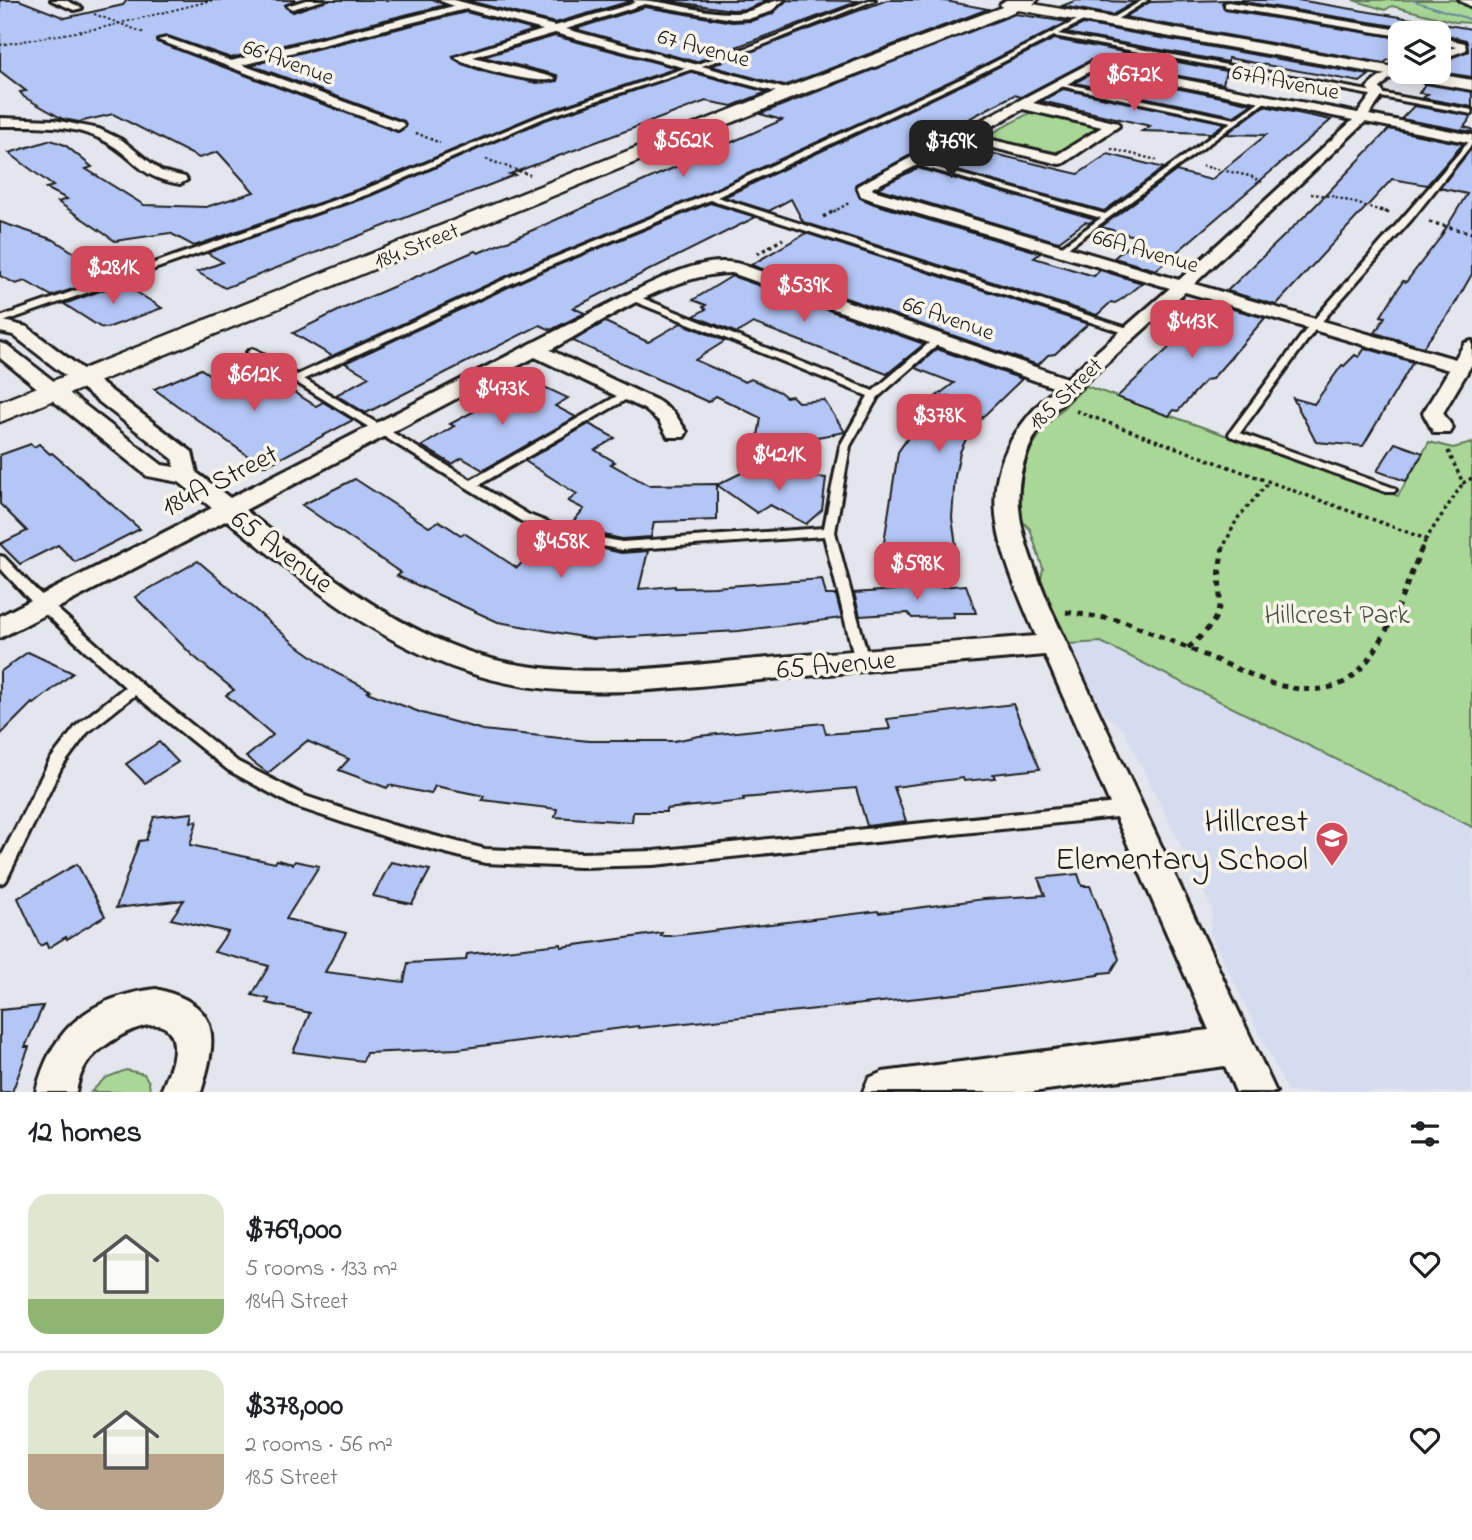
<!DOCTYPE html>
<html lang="en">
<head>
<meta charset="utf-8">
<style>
	:root { --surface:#fff; --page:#f6f6f6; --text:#202124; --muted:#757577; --line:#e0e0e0; --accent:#d1495b }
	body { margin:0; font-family:"Indie Flower",sans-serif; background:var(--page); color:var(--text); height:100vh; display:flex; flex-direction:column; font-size:26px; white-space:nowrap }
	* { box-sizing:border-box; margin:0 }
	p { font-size:23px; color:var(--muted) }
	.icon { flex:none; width:38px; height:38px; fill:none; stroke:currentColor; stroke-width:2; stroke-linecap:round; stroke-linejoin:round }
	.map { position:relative; height:1092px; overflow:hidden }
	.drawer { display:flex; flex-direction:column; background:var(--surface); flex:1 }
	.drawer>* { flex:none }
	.fabs { position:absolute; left:1388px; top:21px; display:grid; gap:14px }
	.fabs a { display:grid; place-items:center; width:63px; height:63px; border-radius:14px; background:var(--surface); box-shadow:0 4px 18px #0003; font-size:35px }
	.price { position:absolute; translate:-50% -60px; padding:0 16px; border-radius:14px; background:var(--accent); color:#fff; font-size:23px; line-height:46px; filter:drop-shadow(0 2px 4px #0008) }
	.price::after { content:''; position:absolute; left:50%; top:42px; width:21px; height:16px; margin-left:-10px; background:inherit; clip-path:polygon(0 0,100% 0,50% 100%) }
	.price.selected { background:#222; color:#fff }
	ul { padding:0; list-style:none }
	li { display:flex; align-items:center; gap:21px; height:175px; padding:0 28px }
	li+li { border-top:2px solid var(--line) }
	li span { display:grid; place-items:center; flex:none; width:196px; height:140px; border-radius:21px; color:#555 }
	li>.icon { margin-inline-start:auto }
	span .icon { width:84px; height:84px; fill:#fffc; stroke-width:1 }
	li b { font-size:30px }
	h2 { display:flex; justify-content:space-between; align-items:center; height:84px; padding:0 28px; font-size:30px }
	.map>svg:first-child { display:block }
	.built { fill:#d5dcef }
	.green { fill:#a8d797; stroke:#627a5a; stroke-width:2 }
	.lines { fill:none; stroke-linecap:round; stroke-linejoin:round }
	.stream { fill:#63869c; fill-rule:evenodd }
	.building { fill:#b3c6f5; stroke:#1c1c1c; stroke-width:2 }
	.lane-casing { stroke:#1c1c1c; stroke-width:6 }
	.street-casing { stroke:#1c1c1c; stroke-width:6 }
	.secondary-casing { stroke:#1c1c1c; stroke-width:5 }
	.primary-casing { stroke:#1c1c1c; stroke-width:6 }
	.path-far3 { stroke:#1c1c1c; stroke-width:2; stroke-dasharray:2.5 2.5; stroke-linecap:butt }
	.path-far2 { stroke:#1c1c1c; stroke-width:2.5; stroke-dasharray:2.5 2.5; stroke-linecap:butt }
	.path-far1 { stroke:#1c1c1c; stroke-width:3.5; stroke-dasharray:3.5 3.5; stroke-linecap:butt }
	.path { stroke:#1c1c1c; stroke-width:5; stroke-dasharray:6 6; stroke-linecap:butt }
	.lane { fill:#f7f3e8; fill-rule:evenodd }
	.street { fill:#f7f3e8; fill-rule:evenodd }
	.secondary { fill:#f7f3e8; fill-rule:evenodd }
	.primary { fill:#f7f3e8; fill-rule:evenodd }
	.labels { text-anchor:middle; stroke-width:7; stroke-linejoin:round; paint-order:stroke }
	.far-street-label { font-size:23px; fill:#1c1c1c; stroke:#f7f3e8 }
	.street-label { font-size:28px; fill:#1c1c1c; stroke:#f7f3e8 }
	.park-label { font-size:28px; fill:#465441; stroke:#f7f3e8 }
	.near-poi-label { font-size:33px; fill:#1c1c1c; stroke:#f7f3e8; text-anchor:end }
</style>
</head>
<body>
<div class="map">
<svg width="1472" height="1092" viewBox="0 0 1472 1092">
	<rect width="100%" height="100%" fill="#e3e6ec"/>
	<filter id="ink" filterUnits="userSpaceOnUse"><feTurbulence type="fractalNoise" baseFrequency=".0143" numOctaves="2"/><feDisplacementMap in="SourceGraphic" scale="14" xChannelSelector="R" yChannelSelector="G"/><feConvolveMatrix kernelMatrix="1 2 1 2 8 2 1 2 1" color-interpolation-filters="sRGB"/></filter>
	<g filter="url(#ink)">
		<!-- built -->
		<polygon class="built" points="1101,642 1472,827 1472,1092 1288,1092 1210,933 1212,909 1123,729 1105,715 1070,644"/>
		<!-- green -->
		<g class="green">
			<polygon points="1353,0 1459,0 1472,5 1472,23 1455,22 1392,6 1385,10"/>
			<polygon points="1033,111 1088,123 1096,129 1064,150 1055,152 983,138"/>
			<path d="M 1086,386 L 1398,496 L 1429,442 L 1453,448 L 1472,443 L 1472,827 L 1101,642 L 1070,644 L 1040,583 L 1043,569 L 1030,529 L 1019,518 C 1016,452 1041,428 1086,386 Z"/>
			<polygon points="126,1070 144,1074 149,1082 150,1092 91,1092 105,1078"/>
		</g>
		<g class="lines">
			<!-- stream -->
			<polygon class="stream" points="1409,0 1414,0 1472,19 1472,21"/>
		</g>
		<!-- building -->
		<g class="building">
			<polygon points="0,0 19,0 65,18 123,5 127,0 297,0 285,5 293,12 327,0 436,0 445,5 231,58 168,36 156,39 157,42 397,132 406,127 404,121 251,65 466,12 534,30 453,56 462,64 489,73 536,83 557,81 557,75 483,57 555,36 677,68 539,114 362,188 194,246 170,233 115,241 58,202 67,199 46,188 53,186 9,153 51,140 65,145 92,167 86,169 144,205 206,207 254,192 218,152 199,158 113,114 79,122 63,119 24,97 20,92 26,91 0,71"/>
			<polygon points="465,0 630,0 631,1 555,23"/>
			<polygon points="662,0 770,0 747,9 732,10"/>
			<polygon points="787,0 859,1 696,62 575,29 645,7 732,22 751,21 772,14"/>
			<polygon points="887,0 940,0 988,9 784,86 711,66"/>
			<polygon points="1077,0 1100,1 1135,2 1112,15 1062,6"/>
			<polygon points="1226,0 1222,3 1225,10 1400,38 1400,60 1388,60 1384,63 1125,17 1150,2"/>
			<polygon points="1232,0 1298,0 1472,29 1472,77 1439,72 1451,60 1445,60 1468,51 1466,40 1438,33 1407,33 1400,27"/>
			<polygon points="1015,14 1068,22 964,75 706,193 533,264 332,356 293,333 342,309 475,251 478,253 517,237 782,120 760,114"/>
			<polygon points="1083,24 1369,75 1360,82 1228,58 1228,62 1066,33"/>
			<polygon points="1054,39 1226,71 1223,84 1091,60 1021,97 1014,95 991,107 933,138 939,140 856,184 855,187 860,198 874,204 1041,253 1034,258 1094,276 1100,270 1142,283 1122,299 1115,303 1111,302 1097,315 803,222 791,199 769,211 724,197 970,81"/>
			<polygon points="691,72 767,92 732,106 706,101 510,174 515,175 225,288 197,272 223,262 207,253 370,196 545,120"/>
			<polygon points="1094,72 1221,97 1252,104 1234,116 1075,83"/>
			<polygon points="1425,84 1472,92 1472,107 1423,98 1428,94 1419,93"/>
			<polygon points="1063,89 1225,123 1211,133 1142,131 1150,126 1041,101"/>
			<polygon points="1264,106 1331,120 1156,270 1114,258 1138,237 1101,227 1176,171 1211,180 1266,135 1226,134"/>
			<polygon points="1414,106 1472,116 1464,127 1472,129 1472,132 1401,119"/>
			<polygon points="1389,129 1463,144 1427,185 1392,179 1276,305 1227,291 1313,208"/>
			<polygon points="961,146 1078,174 1108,154 1164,168 1104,211 928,163"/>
			<polygon points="1472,148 1472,274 1451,311 1423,347 1375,333 1385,317 1381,316 1403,281 1406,282 1440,238 1467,194 1440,188"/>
			<polygon points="918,168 1095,219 1089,223 1085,222 1058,242 877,188"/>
			<polygon points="710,203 756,217 573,308 585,313 551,330 540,325 366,413 336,395 369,377 345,363 541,272"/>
			<polygon points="0,222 54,240 111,276 52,296 25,281 16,284 0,276"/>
			<polygon points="806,233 1088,324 1055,354 1048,355 1038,365 751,265"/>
			<polygon points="732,276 924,344 887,374 753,323 737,333 694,316 706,309 703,307 706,305 693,300"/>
			<polygon points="122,283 162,308 107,328 100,327 64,304"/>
			<polygon points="1215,304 1265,318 1212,379 1206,380 1178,411 1174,410 1169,416 1117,397"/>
			<polygon points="605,322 648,342 681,323 725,341 695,360 745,382 751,379 780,392 786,397 792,396 798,402 824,400 845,432 756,448 761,418 716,396 708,402 573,341"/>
			<polygon points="1365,348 1413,362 1363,446 1316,442 1293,398 1314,404 1342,365 1344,366 1355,355 1359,357"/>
			<polygon points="937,349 1022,379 965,434 968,435 960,452 955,476 952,518 957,552 883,549 898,452 924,415 947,396 934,398 954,383 915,368"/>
			<polygon points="256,368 316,406 323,402 353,420 266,466 258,463 154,389 201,369 222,383"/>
			<polygon points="526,384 538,384 568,398 555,406 576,417 483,470 462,458 452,464 422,446 454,426 450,424"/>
			<polygon points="589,424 615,438 595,450 615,462 611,464 648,485 717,484 717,520 654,522 651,537 622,539 568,527 584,509 568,501 577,494 525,461"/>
			<polygon points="1395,443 1423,453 1406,481 1377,471"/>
			<polygon points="31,444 34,447 39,444 50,454 52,453 140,529 75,562 58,545 20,564 0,544 27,531 0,504 0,455"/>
			<polygon points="745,471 826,478 822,510 806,524 770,505 757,513 717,485"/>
			<polygon points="355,479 429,527 439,521 461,535 464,533 517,568 540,543 552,546 559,538 621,553 648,551 639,589 675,586 675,588 714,587 822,579 826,595 836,595 842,618 739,631 593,639 498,622 397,576 401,573 302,505"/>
			<polygon points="198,561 295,644 336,673 370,690 367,692 422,713 483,730 589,741 674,741 699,736 823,723 826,734 890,729 887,719 1013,704 1040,769 993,774 995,778 964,781 963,778 894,787 906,821 867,826 856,788 743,798 744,801 666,809 666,812 633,812 632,822 555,817 557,809 482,800 484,796 435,786 431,794 389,785 387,788 339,770 349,759 307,741 268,773 246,757 273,735 226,695 234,690 192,655 135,597"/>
			<polygon points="966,585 976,613 953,613 954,617 912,618 908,613 860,616 854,593"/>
			<polygon points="28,652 73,673 34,704 32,703 0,735 0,672"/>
			<polygon points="159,742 178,762 145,783 126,764"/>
			<polygon points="193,813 191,822 197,821 190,845 275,863 277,860 293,864 295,861 319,866 286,919 346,933 325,972 404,982 408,963 466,960 467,954 561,944 561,947 662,933 661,936 671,936 878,911 879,913 984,899 1045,895 1038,878 1078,874 1082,886 1090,886 1119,959 1111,972 1100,973 1098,975 974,992 639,1028 638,1026 457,1049 366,1053 363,1061 293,1052 310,1013 267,1003 269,999 252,995 269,966 214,952 228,932 171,919 184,900 116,908 139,841 146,840 154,817"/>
			<polygon points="391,862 430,870 412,904 373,896"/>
			<polygon points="77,864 105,916 67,939 66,937 48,948 46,943 40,946 18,898"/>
			<polygon points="43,1006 25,1047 29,1047 12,1092 0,1092 0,1010"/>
		</g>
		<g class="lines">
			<defs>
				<g id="lane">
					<polygon points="869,0 875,0 753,49 544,118 369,194 0,323 0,317 363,190 540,116 749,47"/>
					<polygon points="1143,0 1148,0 1111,23 1106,22"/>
					<polygon points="1085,16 1087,19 1058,34 1472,110 1472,114 1054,36 969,79 717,197 1134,330 1134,334 1128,334 710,200 540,270 304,379 471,480 624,392 632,392 632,396 479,485 529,515 575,533 622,542 824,528 840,446 868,396 631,300 631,296 637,296 873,391 936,337 942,337 942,341 878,397 850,446 835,532 869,661 867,665 857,665 855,661 824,536 622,550 568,539 521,521 247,352 252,349 255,350 297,375 534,266 707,195 965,77"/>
					<polygon points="1058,82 1235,119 1264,98 1269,99 1061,253 1058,253 1058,249 1101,218 907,162 912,161 1105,214 1231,122 1056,85"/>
					<polygon points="1472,138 1472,144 1412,219 1317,327 1240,433 1394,488 1396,490 1394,492 1386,492 1230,436 1229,434 1230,432 1311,323"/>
					<polygon points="0,556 4,557 37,591 140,683 238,762 305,796 392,825 485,849 581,853 654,851 1126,802 1132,804 1134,809 1132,814 1126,816 654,865 581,867 485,863 392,839 294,806 228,770 135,695 87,733 61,768 6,881 0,884 0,859 50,760 77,725 125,687 27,597 0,568"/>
				</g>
				<g id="street">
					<polygon points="51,0 65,0 82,8 74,10"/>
					<polygon points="306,0 324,0 292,9 287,6"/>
					<path d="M 438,0 L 454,0 L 555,26 L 629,5 L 635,2 L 633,0 C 667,0 698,13 732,13 C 756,14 766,0 784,0 L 770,12 L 751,18 L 732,19 L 645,4 L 566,29 L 797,92 L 791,96 L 555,33 L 473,57 L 556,78 C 543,87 469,67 455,57 L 543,30 L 466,9 L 242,65 L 403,123 L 404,126 L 398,130 L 158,40 L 167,38 L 231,61 L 454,6 Z"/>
					<polygon points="1228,2 1400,30 1405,33 1400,33 1400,36 1225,7 1225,3"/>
					<polygon points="1438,37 1465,43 1466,50 1438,60 1438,53 1456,47 1438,43"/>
					<path d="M 1092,62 L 1358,113 L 1372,94 L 1367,88 C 1377,77 1386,73 1400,69 L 1400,72 L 1408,72 L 1389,79 L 1380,88 L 1384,94 L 1369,115 L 1472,135 L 1472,143 L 1365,122 L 1194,284 L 1455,359 L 1465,343 L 1472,341 L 1472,364 L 1443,413 L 1453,428 L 1450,433 L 1434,433 L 1423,413 L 1449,370 L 1185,292 L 1046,418 C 997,488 1023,540 1052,612 L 1276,1092 L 1236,1092 L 1225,1066 L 1032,1092 L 863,1092 L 869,1078 L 883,1072 L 1209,1030 L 1045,655 C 953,663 862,671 771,679 C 670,688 564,705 467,672 C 375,642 300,579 227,520 L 0,638 L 0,616 L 212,508 L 179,482 L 147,476 L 0,358 L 0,343 L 7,345 L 162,465 L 174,467 L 173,459 L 13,335 L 0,332 L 0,320 L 27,327 L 192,452 L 197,473 L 230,498 L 628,294 C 660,279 703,255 740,264 L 1067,378 L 1170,288 L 875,201 L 861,196 L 857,186 ZM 1094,69 L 1353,120 L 1179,280 L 873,190 L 872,188 L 965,141 L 1059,164 L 1064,163 L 1119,126 L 1118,123 L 1033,103 ZM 1023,109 L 1102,127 L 1057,155 L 975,136 ZM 732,273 L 1056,388 C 964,469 993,536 1036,636 C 943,643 850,651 757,659 C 666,667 567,683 478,655 C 390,627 316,566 245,510 L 535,357 L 644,409 L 659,421 L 668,437 L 684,437 L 687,432 L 674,413 L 658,401 L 550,350 C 603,322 671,273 732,273 Z"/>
					<path d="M 0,118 L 54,120 L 99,129 L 122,140 L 161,171 L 185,177 L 187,180 L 180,184 C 136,177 136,156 101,139 C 70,124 34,126 0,126 Z"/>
					<path d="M 156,989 C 221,1005 218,1036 201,1092 L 161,1092 C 167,1076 180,1051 171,1034 C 158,1009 108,1041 95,1054 C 83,1065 79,1077 76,1092 L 36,1092 C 51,1027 92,997 156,989 Z"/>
				</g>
				<polygon id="secondary" points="1006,0 1038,0 1033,4 1400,68 1400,72 1425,72 1472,80 1472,90 1018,10 933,45 797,96 0,422 0,402 785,88 1002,7 1000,4"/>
				<polygon id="primary" points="1459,0 1472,0 1472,7"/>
			</defs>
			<!-- lane casing -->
			<use href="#lane" class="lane-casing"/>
			<!-- street casing -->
			<use href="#street" class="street-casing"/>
			<!-- secondary casing -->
			<use href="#secondary" class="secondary-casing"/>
			<!-- primary casing -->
			<use href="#primary" class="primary-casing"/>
			<!-- path-far3 -->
			<g class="path-far3">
				<polyline points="94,14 145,33"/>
				<polyline points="0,45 105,27 214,0"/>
			</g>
			<!-- path-far2 -->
			<g class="path-far2">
				<polyline points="915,120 940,126"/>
				<polyline points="416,133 440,143"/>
				<polyline points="1111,149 1157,160"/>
				<polyline points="486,159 530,175"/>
				<polyline points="1202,166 1250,176 1264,183"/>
				<polyline points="1311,194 1332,196 1385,212"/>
				<polyline points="833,212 849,203"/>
			</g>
			<!-- path-far1 -->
			<g class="path-far1">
				<polyline points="1379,210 1390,213"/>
				<polyline points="823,217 836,210"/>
				<polyline points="1429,222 1472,233"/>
				<polyline points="757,254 783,239"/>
				<polyline points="1076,411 1426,539 1463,483"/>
				<polyline points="1448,451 1463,483 1472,478"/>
				<polyline points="1222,550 1237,519 1269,482"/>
				<polyline points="1421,550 1426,539"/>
			</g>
			<!-- path -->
			<g class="path">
				<path d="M 1066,612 L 1124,621 L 1273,684 C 1295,689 1316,693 1338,685 C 1379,670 1405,586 1422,548"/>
				<path d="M 1188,648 C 1238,606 1211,600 1223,548"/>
			</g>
			<!-- lane -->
			<use href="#lane" class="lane"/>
			<!-- street -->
			<use href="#street" class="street"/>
			<!-- secondary -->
			<use href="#secondary" class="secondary"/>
			<!-- primary -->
			<use href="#primary" class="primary"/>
		</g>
	</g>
	<!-- icons -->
	<defs>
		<symbol id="school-pin" viewBox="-11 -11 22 30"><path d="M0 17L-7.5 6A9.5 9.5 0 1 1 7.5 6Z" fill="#d1495b" stroke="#f7f3e8"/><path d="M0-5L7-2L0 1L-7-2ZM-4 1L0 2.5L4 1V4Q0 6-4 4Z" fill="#fff"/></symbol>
	</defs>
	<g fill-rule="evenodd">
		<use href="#school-pin" x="1313" y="819" width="38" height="52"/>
	</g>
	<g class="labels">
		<!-- far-street labels -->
		<g class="far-street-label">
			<text transform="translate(704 47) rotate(15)" y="8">67 Avenue</text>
			<text transform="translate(289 61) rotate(20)" y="8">66 Avenue</text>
			<text transform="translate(1286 81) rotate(11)" y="8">67A Avenue</text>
			<text transform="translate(416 245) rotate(-22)" y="8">184 Street</text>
			<text transform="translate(1146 250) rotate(16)" y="8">66A Avenue</text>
			<text transform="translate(949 317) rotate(19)" y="8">66 Avenue</text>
			<text transform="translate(1065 393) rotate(-44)" y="8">185 Street</text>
		</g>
		<!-- street labels -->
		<g class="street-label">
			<text transform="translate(219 479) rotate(-27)" y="10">184A Street</text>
			<text transform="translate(283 550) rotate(37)" y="10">65 Avenue</text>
			<text transform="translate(836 663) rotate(-5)" y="10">65 Avenue</text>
		</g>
		<!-- park labels -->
		<g class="park-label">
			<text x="1337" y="623">Hillcrest Park</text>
		</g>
		<!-- near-poi labels -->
		<g class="near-poi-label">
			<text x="1308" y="831">Hillcrest<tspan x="1308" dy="38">Elementary School</tspan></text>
		</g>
	</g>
</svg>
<div class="fabs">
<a><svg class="icon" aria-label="layers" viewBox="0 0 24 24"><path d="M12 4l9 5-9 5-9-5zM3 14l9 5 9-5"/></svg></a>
</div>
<b class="price" style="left:1134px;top:113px">$672K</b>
<b class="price" style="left:683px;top:179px">$562K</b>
<b class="price selected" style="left:951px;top:180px">$769K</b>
<b class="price" style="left:113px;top:306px">$281K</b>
<b class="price" style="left:804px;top:324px">$539K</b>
<b class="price" style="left:1192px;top:360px">$413K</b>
<b class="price" style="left:254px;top:413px">$612K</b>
<b class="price" style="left:502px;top:427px">$473K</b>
<b class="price" style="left:939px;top:454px">$378K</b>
<b class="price" style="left:779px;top:493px">$421K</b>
<b class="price" style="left:561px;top:580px">$458K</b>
<b class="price" style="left:917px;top:602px">$598K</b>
</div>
<section class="drawer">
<h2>12 homes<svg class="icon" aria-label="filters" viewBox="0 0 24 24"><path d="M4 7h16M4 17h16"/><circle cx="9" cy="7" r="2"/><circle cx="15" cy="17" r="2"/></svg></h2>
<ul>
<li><span style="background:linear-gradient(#dfe7d0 75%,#8fb573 0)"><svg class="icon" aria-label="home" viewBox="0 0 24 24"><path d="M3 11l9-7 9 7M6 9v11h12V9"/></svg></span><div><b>$769,000</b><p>5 rooms · 133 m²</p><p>184A Street</p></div><svg class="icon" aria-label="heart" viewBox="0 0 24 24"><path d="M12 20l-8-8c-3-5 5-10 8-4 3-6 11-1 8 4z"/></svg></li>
<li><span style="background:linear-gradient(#dfe7d0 60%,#b9a48a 0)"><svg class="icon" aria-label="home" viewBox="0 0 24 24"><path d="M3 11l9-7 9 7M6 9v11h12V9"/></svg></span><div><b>$378,000</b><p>2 rooms · 56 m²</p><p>185 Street</p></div><svg class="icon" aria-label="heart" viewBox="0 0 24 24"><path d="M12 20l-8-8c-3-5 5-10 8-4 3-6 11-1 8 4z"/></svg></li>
</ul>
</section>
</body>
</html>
